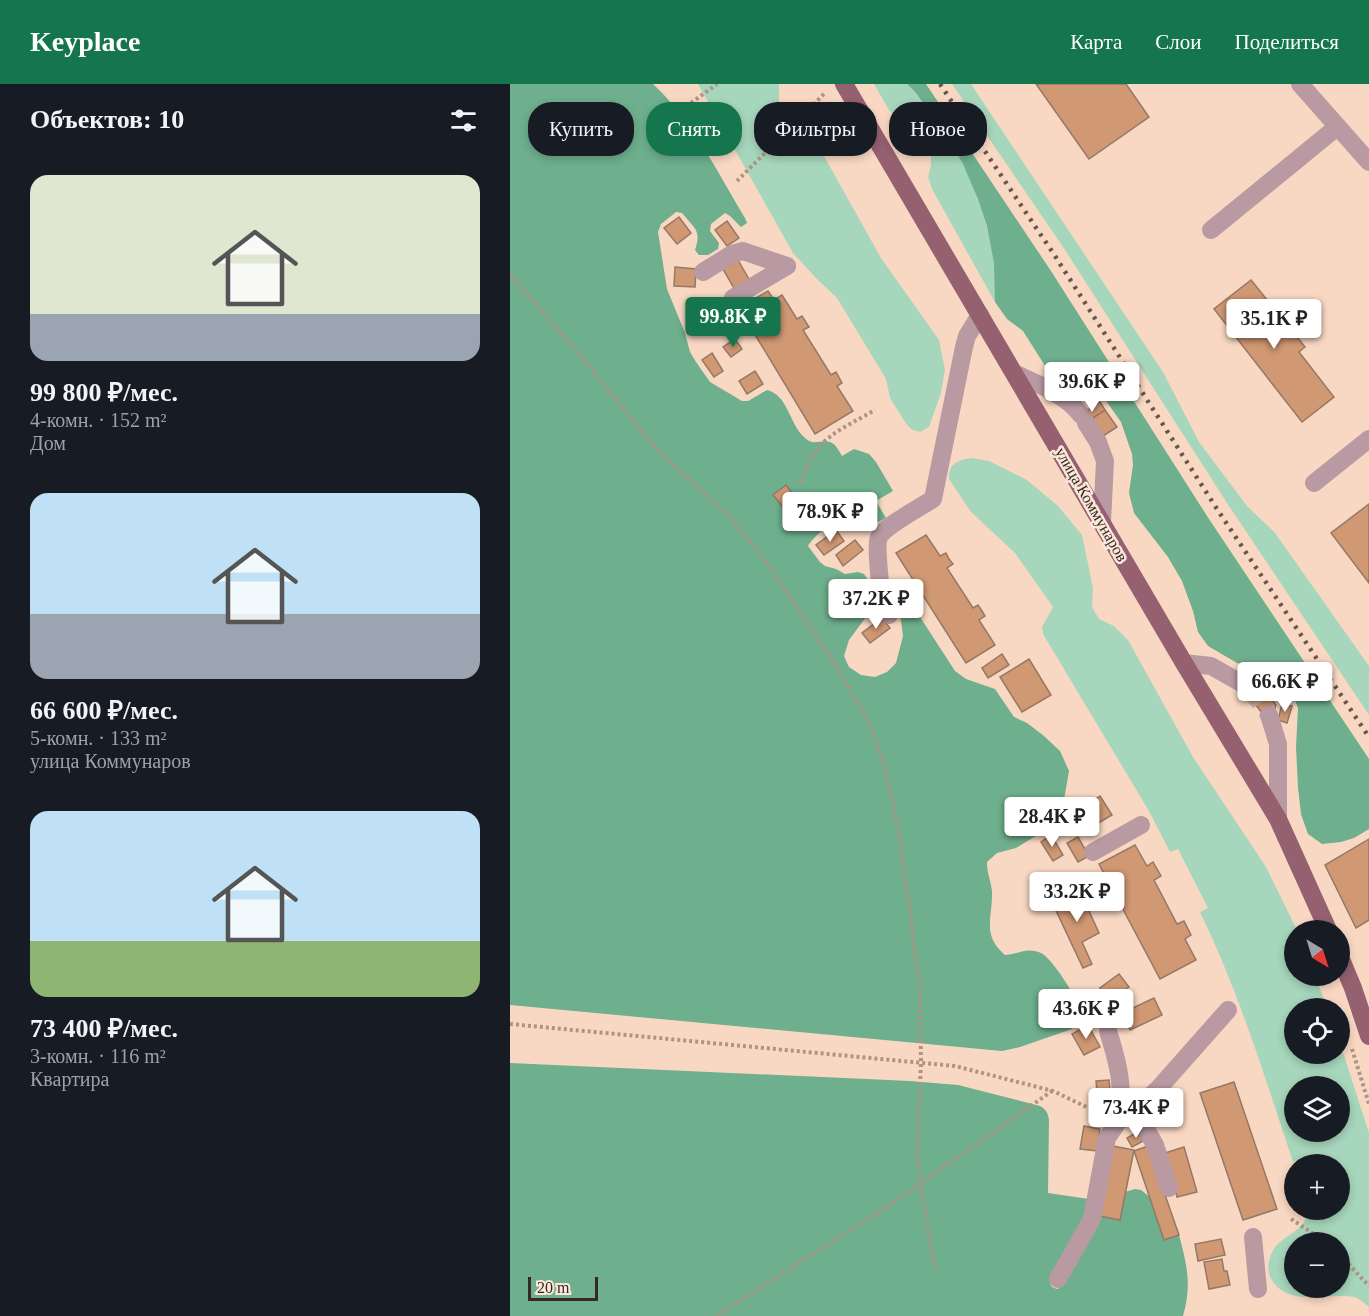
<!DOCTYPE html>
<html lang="ru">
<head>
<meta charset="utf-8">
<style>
	:root { --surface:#171b24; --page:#20242c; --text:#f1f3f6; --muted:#9ea1a6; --accent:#15764d }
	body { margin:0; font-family:Georgia,serif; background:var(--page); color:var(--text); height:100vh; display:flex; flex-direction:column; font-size:22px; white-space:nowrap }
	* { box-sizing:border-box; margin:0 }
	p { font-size:20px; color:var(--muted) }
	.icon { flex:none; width:33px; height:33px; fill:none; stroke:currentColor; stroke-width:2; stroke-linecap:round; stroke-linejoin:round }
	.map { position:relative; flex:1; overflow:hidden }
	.panel { display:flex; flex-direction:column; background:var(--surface); width:510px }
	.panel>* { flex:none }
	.banner { position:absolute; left:18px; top:18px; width:570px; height:54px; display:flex; gap:12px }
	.needle { width:39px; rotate:142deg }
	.fabs { position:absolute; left:774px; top:836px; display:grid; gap:12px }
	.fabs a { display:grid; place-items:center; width:66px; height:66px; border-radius:50%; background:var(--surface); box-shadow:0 3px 9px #0003; font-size:30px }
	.scale { position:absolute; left:18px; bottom:15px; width:70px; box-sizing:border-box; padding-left:6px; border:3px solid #362921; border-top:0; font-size:16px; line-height:21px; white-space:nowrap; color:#362921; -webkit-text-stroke:4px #fce8db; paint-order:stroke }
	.price { position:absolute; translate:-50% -51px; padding:0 14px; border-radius:6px; background:#fff; color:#222; font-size:20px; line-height:39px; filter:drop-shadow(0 2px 3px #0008) }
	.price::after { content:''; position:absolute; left:50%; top:36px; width:18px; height:14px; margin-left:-9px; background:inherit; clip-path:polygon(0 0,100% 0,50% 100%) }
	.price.active { background:var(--accent); color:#fff }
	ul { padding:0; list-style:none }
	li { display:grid; align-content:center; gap:12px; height:318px; padding:0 30px }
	li span { display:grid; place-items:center; height:186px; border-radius:18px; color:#555 }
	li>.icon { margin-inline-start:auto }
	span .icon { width:108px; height:108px; fill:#fffc; stroke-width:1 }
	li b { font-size:26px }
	h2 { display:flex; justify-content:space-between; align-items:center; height:72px; padding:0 30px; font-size:26px }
	.pill { padding:0 21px; border-radius:24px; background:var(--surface); box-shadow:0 3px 9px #0003; font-size:21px; line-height:54px }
	.pill.active { background:var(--accent); color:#fff }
	header { display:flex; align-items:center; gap:36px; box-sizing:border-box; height:84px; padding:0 30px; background:var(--accent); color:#fff }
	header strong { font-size:28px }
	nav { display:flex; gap:33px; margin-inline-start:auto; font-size:21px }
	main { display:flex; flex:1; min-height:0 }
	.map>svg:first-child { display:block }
	.green { fill:#a6d6bb; fill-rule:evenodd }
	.forest { fill:#6eaf8d }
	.building { fill:#d09873; stroke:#957865; stroke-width:1.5 }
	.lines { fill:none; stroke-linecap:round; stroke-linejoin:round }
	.minor-tunnel { stroke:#d2b5a3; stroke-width:18; stroke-dasharray:18 9; stroke-linecap:butt }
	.path { stroke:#ad9484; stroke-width:4; stroke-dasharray:3 3; stroke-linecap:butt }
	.minor { stroke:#b99aa2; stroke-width:18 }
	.major { stroke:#95606f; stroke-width:18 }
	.rail { stroke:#68564b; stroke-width:4.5; stroke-dasharray:3 6; stroke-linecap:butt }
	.labels { text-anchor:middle; stroke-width:5; stroke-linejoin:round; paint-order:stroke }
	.street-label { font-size:16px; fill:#362921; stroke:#fce8db }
</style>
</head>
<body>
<header>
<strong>Keyplace</strong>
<nav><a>Карта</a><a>Слои</a><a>Поделиться</a></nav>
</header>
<main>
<section class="panel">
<h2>Объектов: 10<svg class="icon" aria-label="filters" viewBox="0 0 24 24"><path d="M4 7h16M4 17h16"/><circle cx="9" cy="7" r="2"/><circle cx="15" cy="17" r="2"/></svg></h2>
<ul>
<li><span style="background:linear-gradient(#dfe7d0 75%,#9aa5b1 0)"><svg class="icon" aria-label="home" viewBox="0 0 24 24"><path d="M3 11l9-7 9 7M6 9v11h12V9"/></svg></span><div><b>99 800 ₽/мес.</b><p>4-комн. · 152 m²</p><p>Дом</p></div></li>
<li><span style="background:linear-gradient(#bfe0f5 65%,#9aa5b1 0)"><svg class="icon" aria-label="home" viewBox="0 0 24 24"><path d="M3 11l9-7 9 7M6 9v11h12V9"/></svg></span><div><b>66 600 ₽/мес.</b><p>5-комн. · 133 m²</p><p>улица Коммунаров</p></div></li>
<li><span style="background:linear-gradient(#bfe0f5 70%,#8fb573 0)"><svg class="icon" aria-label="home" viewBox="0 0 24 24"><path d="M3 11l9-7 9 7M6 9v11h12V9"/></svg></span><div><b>73 400 ₽/мес.</b><p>3-комн. · 116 m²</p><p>Квартира</p></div></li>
</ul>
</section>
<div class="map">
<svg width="859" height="1232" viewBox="0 0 859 1232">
	<rect width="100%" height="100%" fill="#f9d8c3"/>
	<!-- green -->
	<g class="green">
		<polygon points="188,0 269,0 269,24 276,36 291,43 305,56 371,174 429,256 435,286 431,309 419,343 410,348 401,345 395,338 380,314 376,295 327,214 307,195 283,169"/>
		<path d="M 364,0 L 397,0 C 443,46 474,112 484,176 C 486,190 485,204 485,218 L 422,105 L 418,93 L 421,81 L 421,68 L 418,58 L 411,47 L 403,39 L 385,32 L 379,26 Z"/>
		<polygon points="442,0 461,0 653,288 689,358 737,422 765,449 859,582 859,631 717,419 555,166"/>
		<path d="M 461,374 L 479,377 L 517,396 L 548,422 L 572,451 L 583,504 L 582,523 L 589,535 L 604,542 L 618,556 L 683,673 L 756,783 L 787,846 L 784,846 L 784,891 L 805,891 L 817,924 L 784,924 L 784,969 L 830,969 L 830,959 L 859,1049 L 859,1223 C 855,1220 849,1214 844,1213 C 818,1208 779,1224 762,1196 C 758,1190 757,1182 760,1174 C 765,1153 790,1150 796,1134 C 797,1131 797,1128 797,1125 L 830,1125 L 830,1080 L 791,1080 L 789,1076 L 783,1078 C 755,994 729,908 690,828 L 698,824 L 668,765 L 660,768 L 639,727 L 533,550 L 532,543 L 543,523 L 505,469 L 461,428 L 439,395 C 438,380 448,376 461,374 ZM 784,1002 L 830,1002 L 830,1047 L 784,1047 ZM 784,1158 L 830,1158 L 830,1203 L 784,1203 Z"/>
	</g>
	<!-- forest -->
	<g class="forest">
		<path d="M 0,0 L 143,0 C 182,36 208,89 235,134 L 237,139 L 231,143 L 220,132 L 215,129 L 201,140 L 200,147 L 209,159 L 208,165 L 198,171 L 189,171 L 185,166 C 192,146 184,144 172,129 L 166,128 L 151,140 L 148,148 L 157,205 L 175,249 L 180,268 L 186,278 L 200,298 L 232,317 L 238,317 L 257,306 C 278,311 279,339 294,353 C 304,363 310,355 320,358 C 326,360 329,367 332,372 L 344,365 L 359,370 L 366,378 L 383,407 L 366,417 L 376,434 C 365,440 353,445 340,442 C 336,441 331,438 327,438 C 318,439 302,455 298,462 L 310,478 L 315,482 L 326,485 L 335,490 L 348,488 L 354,490 L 360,499 L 363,512 L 359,529 L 339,556 L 334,572 L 339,583 L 351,591 L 365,593 L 377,588 L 386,579 L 393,552 L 389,521 L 393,514 L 399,516 L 445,587 L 456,595 L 485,605 L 504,633 L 517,639 L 534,652 L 550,667 L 559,687 L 554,716 L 529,750 L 506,764 L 487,769 L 477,778 C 477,790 481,797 482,807 C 483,833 471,851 495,871 C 510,870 516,863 531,869 C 541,873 570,917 570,928 C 571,935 566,940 562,945 L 510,963 L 492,967 L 0,921 Z"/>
		<polygon points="397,0 416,0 541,187 697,432 859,675 859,745 844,754 831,758 812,760 798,750 791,730 788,704 786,663 788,624 785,616 760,590 749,583 727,579 698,562 688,548 683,527 672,497 658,473 624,429 619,409 623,381 622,370 611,338 594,314 587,309 560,302 550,296 537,285 513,247 497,235 485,218 484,179 477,142 468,115 453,80 433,45 405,8"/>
		<path d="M 0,979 L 400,997 L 448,1001 L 530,1022 C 536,1025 538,1029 539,1036 L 538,1109 L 579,1115 L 577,1127 L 540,1199 L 542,1203 L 547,1205 L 551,1203 L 589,1132 L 615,1108 L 625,1105 L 631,1106 L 640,1113 L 654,1156 L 669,1151 C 677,1181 682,1201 673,1232 L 0,1232 Z"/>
	</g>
	<!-- building -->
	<g class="building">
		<polygon points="526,0 616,0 639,33 579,75"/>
		<polygon points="406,50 417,66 410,71 399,55"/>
		<polygon points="169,133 181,149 167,160 154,144"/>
		<polygon points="217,137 229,154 217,162 205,146"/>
		<polygon points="228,176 240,197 225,206 213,185"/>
		<polygon points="165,183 186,185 185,203 164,202"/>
		<polygon points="741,196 795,263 789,268 824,313 792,338 704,225"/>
		<polygon points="258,207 264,216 272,211 287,235 292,232 299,243 293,246 321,291 326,288 332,299 327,302 343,327 305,350 235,234 243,229 237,219"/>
		<polygon points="196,223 207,240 196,248 184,231"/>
		<polygon points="225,255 232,265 221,273 213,263"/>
		<polygon points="202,269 213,287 204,293 192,276"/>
		<polygon points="245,287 253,300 237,310 229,297"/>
		<polygon points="590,318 595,326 574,340 569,332"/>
		<polygon points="595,326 607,343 590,354 578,337"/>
		<polygon points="276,401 290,420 278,429 263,411"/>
		<polygon points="859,420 859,499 821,449"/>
		<polygon points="326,446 334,457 314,471 306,461"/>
		<polygon points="416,451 430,472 436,469 439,475 443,480 437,484 463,524 468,521 472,527 475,532 469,536 485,561 456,579 386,469"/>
		<polygon points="345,456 353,466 333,482 326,471"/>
		<polygon points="372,534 380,544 360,559 352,549"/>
		<polygon points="492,570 499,581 478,594 472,584"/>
		<polygon points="519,575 541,611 512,628 490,593"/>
		<polygon points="750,599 766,621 763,631 754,632 737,609 741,601"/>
		<polygon points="772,620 782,622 777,639 768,636"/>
		<polygon points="590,712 602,731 570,750 559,732"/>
		<polygon points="541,751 553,771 543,777 531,758"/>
		<polygon points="568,753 579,772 568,778 557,759"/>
		<polygon points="859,755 859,836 846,844 815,781"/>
		<polygon points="625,761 637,782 643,778 651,792 644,796 667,840 674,837 681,851 675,855 686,876 650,895 589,780"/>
		<polygon points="569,805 589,849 572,858 582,880 573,884 542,818"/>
		<polygon points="609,890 619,903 600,917 590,904"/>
		<polygon points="644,914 652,931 620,946 612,929"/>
		<polygon points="578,941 590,963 574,971 562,950"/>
		<polygon points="599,996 601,1015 588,1017 586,997"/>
		<polygon points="724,998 767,1125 733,1136 690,1009"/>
		<polygon points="574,1042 590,1045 587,1067 570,1065"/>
		<polygon points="629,1047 635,1056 622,1063 617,1054"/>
		<polygon points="603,1062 624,1066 610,1136 589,1132"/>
		<polygon points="638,1062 669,1151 654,1156 624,1067"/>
		<polygon points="674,1063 687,1108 667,1113 655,1069"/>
		<polygon points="711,1155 715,1171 688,1177 685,1160"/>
		<polygon points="712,1175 714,1187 717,1187 720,1201 699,1205 694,1178"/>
	</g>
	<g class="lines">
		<!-- minor-tunnel -->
		<polyline class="minor-tunnel" points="739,605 749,617 759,631"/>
		<!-- path -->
		<g class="path">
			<polyline points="181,19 207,0"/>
			<polyline points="385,44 389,47 401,64"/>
			<polyline points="227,97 315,9"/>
			<polyline points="0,190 69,270 138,355 172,389 220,433 251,471 321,574 358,636 376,686 389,749 410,904 411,978 407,1072 410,1098 425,1186"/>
			<path d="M 290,399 C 295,389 299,378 305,368 C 318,349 345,338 365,326"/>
			<polyline points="0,940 445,982 543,1007 591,1030"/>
			<polyline points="842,965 859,1020"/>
			<polyline points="781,1135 816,1158"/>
			<polyline points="830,1171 859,1202"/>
			<polyline points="206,1232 377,1123 542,1007"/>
		</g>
		<!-- minor -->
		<g class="minor">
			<polyline points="790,0 859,78"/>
			<polyline points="701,146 827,43"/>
			<polyline points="193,188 222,170 233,167 277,182"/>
			<polyline points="223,214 277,182"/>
			<path d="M 506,290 C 528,300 556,311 571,331"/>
			<polyline points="576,339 588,358 595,377 592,438"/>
			<polyline points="804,399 859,355"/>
			<path d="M 379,531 L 374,525 L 372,518 C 371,505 365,462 369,453 C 375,442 411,423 423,415 L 454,263 L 457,252 L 470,231"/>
			<polyline points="674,579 701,582 731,599 739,605"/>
			<polyline points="759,631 768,660 768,735"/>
			<polyline points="583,768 631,741"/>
			<path d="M 598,947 C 608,979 615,1004 608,1038"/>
			<polyline points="625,1026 645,1061 659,1104"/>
			<polyline points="743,1153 748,1205"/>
			<polyline points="548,1195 582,1135 597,1054 608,1038 625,1026 648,1005 718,926"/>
		</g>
		<!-- major -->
		<g class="major">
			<polyline points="334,0 674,579 768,735 818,846"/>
			<polyline points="830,873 843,904 859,952"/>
		</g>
		<!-- rail -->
		<polyline class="rail" points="430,0 545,172 707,425 859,653"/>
	</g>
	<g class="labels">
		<!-- street labels -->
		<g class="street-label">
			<text transform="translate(582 420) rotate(60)" y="6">улица Коммунаров</text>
		</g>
	</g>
</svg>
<div class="fabs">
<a><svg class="needle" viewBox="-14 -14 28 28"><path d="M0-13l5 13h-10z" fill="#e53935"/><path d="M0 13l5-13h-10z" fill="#9ea1a6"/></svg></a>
<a><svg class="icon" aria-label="locate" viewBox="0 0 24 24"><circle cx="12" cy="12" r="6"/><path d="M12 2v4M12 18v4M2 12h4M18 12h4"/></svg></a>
<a><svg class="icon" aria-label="layers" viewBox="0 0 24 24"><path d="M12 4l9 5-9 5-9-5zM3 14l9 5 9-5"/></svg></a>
<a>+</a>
<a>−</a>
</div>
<div class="scale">20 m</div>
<b class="price active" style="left:223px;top:264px">99.8K ₽</b>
<b class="price" style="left:764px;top:266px">35.1K ₽</b>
<b class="price" style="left:582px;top:329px">39.6K ₽</b>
<b class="price" style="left:320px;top:459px">78.9K ₽</b>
<b class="price" style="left:366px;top:546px">37.2K ₽</b>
<b class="price" style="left:775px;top:629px">66.6K ₽</b>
<b class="price" style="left:542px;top:764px">28.4K ₽</b>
<b class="price" style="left:567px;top:839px">33.2K ₽</b>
<b class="price" style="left:576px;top:956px">43.6K ₽</b>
<b class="price" style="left:626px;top:1055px">73.4K ₽</b>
<div class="banner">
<a class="pill">Купить</a>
<a class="pill active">Снять</a>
<a class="pill">Фильтры</a>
<a class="pill">Новое</a>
</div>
</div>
</main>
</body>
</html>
